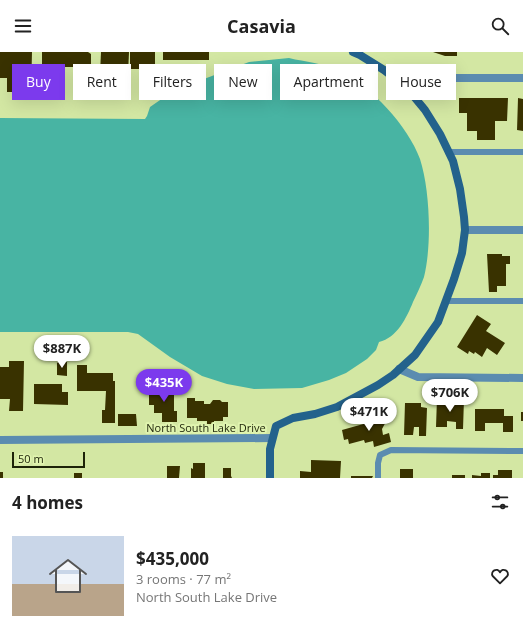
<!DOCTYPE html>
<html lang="en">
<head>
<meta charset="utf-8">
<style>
	:root { --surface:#fff; --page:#f2f2f2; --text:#222; --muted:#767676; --line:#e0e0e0; --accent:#7c3aed }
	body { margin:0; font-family:"Open Sans",sans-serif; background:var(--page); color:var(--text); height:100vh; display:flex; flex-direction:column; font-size:15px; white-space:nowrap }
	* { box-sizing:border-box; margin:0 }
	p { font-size:13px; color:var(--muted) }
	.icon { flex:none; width:22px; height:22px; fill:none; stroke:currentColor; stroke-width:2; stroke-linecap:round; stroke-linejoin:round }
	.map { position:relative; height:426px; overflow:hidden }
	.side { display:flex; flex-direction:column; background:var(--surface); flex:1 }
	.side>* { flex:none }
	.banner { position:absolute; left:12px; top:12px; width:499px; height:36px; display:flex; gap:8px }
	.scale { position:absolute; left:12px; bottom:10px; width:73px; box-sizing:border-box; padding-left:4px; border:2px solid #1d2308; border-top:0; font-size:11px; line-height:14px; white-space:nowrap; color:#1d2308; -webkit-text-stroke:3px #e0f4af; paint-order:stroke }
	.price { position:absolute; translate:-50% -34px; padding:0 9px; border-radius:14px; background:#fff; color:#222; font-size:13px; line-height:26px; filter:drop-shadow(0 1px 2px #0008) }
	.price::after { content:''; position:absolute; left:50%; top:24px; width:12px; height:9px; margin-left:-6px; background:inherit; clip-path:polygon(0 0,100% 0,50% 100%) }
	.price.current { background:var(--accent); color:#fff }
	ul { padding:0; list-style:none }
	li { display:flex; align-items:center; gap:12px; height:100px; padding:0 12px }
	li+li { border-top:1px solid var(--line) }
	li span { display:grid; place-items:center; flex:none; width:112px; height:80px; border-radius:0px; color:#555 }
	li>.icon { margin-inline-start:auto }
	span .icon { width:48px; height:48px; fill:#fffc; stroke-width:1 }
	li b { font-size:17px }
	h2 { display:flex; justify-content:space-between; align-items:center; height:48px; padding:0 12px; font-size:17px }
	.tag { padding:0 14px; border-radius:0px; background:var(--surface); box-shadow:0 4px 16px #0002; font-size:14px; line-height:36px }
	.tag.current { background:var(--accent); color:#fff }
	header { display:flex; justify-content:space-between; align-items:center; height:52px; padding:0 12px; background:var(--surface); font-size:18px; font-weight:700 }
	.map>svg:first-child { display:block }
	.water { fill:#48b4a3 }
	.building { fill:#393200 }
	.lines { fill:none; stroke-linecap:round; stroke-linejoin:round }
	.lane { stroke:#5b8cb0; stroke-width:6 }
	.street { stroke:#5b8cb0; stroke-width:8 }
	.secondary { stroke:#23628c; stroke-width:8 }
	.labels { text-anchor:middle; stroke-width:4; stroke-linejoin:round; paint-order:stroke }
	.street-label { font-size:11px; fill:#1d2308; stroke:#e0f4af }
</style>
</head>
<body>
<header><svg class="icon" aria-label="menu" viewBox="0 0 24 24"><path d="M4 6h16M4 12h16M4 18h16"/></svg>Casavia<svg class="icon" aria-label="search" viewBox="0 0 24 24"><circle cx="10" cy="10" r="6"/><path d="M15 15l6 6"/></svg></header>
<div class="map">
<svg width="523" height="426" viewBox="0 0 523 426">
	<rect width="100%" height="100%" fill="#d3e7a3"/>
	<!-- water -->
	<path class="water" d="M 289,6 C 305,10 324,11 339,19 C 371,34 408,74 420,107 C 430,138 432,193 424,225 C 421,233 417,242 413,250 C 407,265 397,286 379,290 L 376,298 L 367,307 L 346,321 L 329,328 L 302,336 L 254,337 L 227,332 L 202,324 L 170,305 L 138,282 L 128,280 L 0,280 L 0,66 L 145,67 L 147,64 L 150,55 L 189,28 L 196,30 L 249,10 Z"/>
	<!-- building -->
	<g class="building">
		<polygon points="0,0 32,0 31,40 7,40 7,26 0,26"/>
		<polygon points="42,0 88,0 91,2 91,15 56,15 56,27 42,27"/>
		<polygon points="101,0 129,0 128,22 100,22"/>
		<rect x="130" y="0" width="25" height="17"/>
		<rect x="163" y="0" width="46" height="8"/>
		<polygon points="433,0 457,0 457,4 445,4"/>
		<polygon points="459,46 508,46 507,69 495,69 495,88 477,88 477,79 467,79 467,61 459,61"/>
		<polygon points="518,46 523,47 523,79 517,78"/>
		<polygon points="487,202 502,202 502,204 510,204 510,212 506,212 506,234 497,234 497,240 489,240"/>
		<polygon points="477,263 491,272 486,279 505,291 497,303 487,296 482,305 475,300 474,302 469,299 468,302 457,295"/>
		<polygon points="9,309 24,309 23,359 9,359 10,347 0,347 0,315 9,315"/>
		<polygon points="59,310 67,310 67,324 57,323 57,311"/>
		<polygon points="77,313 87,313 87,321 113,321 113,329 115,329 115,371 102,371 102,358 105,358 106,339 77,339"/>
		<polygon points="34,332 62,332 62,340 68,340 68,353 34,352"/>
		<polygon points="149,336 174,336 174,359 177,359 177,370 162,370 162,361 154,361 154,353 149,353"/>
		<polygon points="187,346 195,346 195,349 204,349 204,352 210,352 213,348 220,348 222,350 228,350 228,365 223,365 223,369 214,369 214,372 207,372 207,369 197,369 197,366 187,366"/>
		<polygon points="437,346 443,346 443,349 456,349 456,347 464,347 463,377 456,377 456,370 447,369 447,375 436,375"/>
		<polygon points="405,351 421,351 421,355 427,356 426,384 419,384 419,375 414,375 413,383 404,383"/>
		<polygon points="475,357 504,357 504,364 513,364 513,380 503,380 503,371 485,371 485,379 475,379"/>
		<polygon points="380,359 389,364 382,377 383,383 389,381 391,390 374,395 373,389 365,391 364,388 349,392 348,387 344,388 342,378 374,369"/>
		<rect x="521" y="360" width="2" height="9"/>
		<polygon points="118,362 136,362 137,374 118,374"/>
		<polygon points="311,408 341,409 340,426 300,426 300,419 311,420"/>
		<polygon points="193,411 205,411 205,426 191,426 191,416 193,417"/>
		<polygon points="167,414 180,414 179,426 167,426"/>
		<polygon points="223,416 231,416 231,424 232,426 223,426"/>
		<rect x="400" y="417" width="13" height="9"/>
		<polygon points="498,418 512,418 512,426 493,426 493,423 498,423"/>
		<rect x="0" y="420" width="3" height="6"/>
		<rect x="74" y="421" width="8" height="5"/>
		<polygon points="481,421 490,421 490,426 472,426 472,423 481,424"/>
		<rect x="452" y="423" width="13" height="3"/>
		<polygon points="351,424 373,424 372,426 351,426"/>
	</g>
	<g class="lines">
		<!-- lane -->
		<g class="lane">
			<polyline points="448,100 523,100"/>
			<polyline points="446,249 523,249"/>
			<polyline points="378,426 378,411 380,403 391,398 523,399"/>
		</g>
		<!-- street -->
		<g class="street">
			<polyline points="406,35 426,26 523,26"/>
			<polyline points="465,178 523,178"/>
			<polyline points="399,317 418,325 523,326"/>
			<polyline points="0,388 272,386"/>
		</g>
		<!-- secondary -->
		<polyline class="secondary" points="270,426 270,397 276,374 293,366 315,362 337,355 378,333 393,323 415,303 438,270 454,227 462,201 465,178 464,165 460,137 453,109 440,82 425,58 406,35 384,18 360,3 353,0"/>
	</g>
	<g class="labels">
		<!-- street labels -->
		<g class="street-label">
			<text x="206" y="380">North South Lake Drive</text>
		</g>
	</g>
</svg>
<div class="scale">50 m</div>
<b class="price" style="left:62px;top:317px">$887K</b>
<b class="price current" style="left:164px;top:351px">$435K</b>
<b class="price" style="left:450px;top:361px">$706K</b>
<b class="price" style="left:369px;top:380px">$471K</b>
<div class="banner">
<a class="tag current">Buy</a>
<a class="tag">Rent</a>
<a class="tag">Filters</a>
<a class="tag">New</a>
<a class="tag">Apartment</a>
<a class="tag">House</a>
</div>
</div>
<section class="side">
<h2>4 homes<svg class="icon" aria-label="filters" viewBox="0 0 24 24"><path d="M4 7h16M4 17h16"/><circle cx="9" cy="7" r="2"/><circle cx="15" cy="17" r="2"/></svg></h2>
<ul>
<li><span style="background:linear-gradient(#c9d6e8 60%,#b9a48a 0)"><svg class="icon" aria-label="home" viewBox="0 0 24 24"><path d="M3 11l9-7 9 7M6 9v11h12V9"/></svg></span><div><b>$435,000</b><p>3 rooms · 77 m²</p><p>North South Lake Drive</p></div><svg class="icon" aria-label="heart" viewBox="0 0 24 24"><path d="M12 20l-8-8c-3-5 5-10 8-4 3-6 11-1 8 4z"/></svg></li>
</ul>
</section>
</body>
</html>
